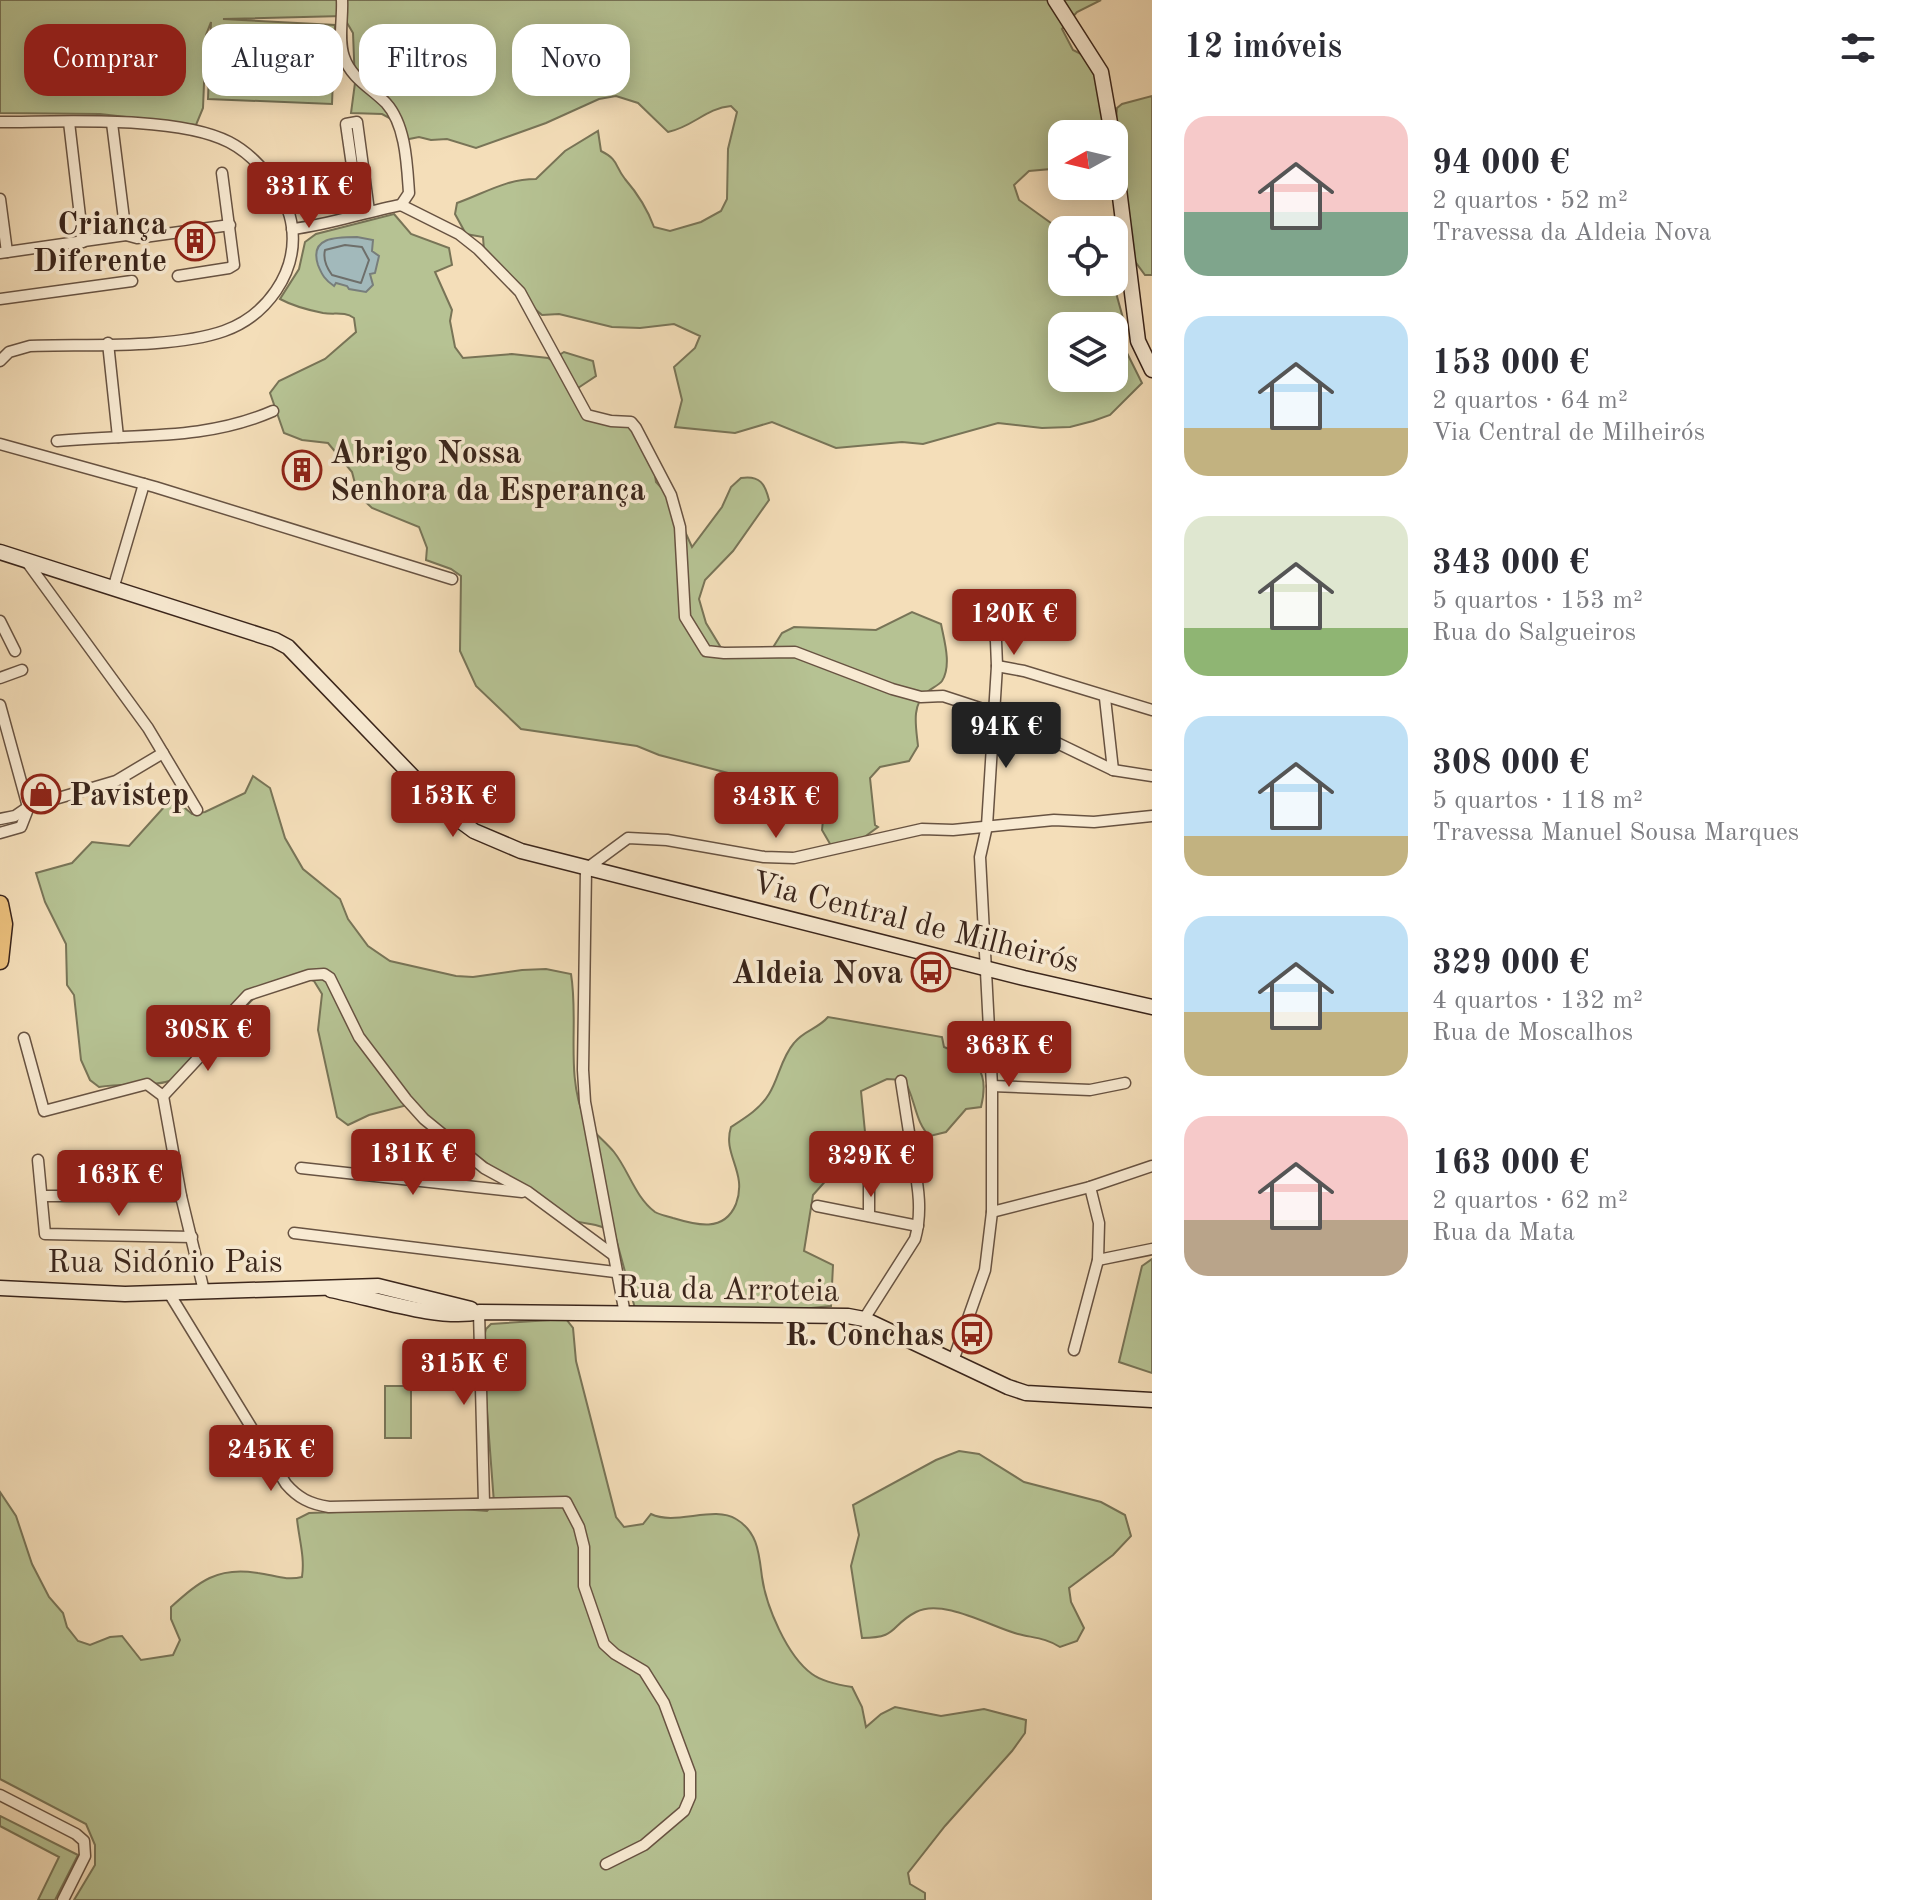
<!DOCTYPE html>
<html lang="pt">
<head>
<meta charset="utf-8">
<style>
	:root { --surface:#fff; --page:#f2f2f3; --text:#2b2b33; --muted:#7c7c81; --accent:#8f2418 }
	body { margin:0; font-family:"Old Standard TT",serif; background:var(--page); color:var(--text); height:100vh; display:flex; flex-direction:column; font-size:30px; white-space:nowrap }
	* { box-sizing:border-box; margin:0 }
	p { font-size:26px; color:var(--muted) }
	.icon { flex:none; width:44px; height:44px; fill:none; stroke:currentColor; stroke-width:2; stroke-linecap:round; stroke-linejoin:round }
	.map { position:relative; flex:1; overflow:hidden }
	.details { display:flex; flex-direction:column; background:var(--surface); width:760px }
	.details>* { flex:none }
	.hud { position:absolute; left:24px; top:24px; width:760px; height:72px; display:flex; gap:16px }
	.needle { width:52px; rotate:262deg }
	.tools { position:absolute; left:1048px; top:120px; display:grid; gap:16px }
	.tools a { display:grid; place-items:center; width:80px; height:80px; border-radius:16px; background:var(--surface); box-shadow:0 4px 20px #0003; font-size:40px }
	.price { position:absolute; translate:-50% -68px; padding:0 18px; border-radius:8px; background:var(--accent); color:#fff; font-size:26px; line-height:52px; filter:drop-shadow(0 2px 4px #0008) }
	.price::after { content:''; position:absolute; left:50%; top:48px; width:24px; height:18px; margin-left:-12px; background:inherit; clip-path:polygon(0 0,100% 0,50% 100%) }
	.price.selected { background:#222; color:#fff }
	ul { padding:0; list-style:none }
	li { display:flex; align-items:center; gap:24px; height:200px; padding:0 32px }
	li span { display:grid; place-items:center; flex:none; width:224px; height:160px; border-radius:24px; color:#555 }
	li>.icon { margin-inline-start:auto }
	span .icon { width:96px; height:96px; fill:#fffc; stroke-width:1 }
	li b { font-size:34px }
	h2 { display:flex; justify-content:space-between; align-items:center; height:96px; padding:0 32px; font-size:34px }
	.chip { padding:0 28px; border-radius:24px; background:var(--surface); box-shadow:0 4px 20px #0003; font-size:28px; line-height:72px }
	.chip.selected { background:var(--accent); color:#fff }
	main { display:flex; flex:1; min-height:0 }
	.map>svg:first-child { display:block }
	.green { fill:#b6c293; stroke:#787457; stroke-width:2; fill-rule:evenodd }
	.water { fill:#a2b9bb; stroke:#787e7b; stroke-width:2 }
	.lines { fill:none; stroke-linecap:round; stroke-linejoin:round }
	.shore { stroke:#6e6f6b; stroke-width:2 }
	.street-casing { stroke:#685342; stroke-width:13 }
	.secondary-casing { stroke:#3a251b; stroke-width:17 }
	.primary-casing { stroke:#3a251b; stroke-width:19 }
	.street { stroke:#f8ead2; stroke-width:10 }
	.secondary { stroke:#f8ead2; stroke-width:14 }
	.primary { stroke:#eabf7c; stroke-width:16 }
	.labels { text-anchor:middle; stroke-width:7; stroke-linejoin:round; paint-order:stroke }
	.poi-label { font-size:32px; font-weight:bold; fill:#3a251b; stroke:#f8ead2; text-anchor:end }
	.street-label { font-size:32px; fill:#3a251b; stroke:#f8ead2 }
</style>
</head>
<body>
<main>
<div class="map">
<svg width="1152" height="1900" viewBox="0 0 1152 1900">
	<rect width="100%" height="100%" fill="#f4deb9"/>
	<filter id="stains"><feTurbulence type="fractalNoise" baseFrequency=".0025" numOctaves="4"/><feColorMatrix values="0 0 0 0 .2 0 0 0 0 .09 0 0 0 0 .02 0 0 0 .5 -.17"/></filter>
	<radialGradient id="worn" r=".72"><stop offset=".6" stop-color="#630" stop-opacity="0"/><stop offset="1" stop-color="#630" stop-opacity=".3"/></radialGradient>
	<!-- green -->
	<g class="green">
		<path d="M 0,0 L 1101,0 L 1077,12 L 1062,29 L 1073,50 L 1085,56 L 1116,120 L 1117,108 L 1122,104 L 1152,96 L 1152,275 L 1145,275 L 1134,260 L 1122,193 L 1127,180 L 1120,162 L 1114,162 L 1114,134 L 1062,134 L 1062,168 L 1029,171 L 1014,185 L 1019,200 L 1062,231 L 1062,282 L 1113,282 L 1126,329 L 1126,351 L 1142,383 L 1110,415 L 1093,421 L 1070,427 L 1042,428 L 998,423 L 923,444 L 902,442 L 836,448 L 772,422 L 735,433 L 675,427 L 682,400 L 674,367 L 695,348 L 700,336 L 674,324 L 640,328 L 612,327 L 559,314 L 542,315 L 527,302 L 499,267 L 485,264 L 483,237 L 466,234 L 455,214 L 457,203 C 485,193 506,179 536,179 L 565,151 L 598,131 L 601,151 C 619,160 614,165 625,179 C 638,194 647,208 654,227 L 670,231 L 701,222 L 721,211 L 727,199 L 728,149 L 737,112 L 731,106 C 706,108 693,127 668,132 L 638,103 L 616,96 L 599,99 L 546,123 L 476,148 L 447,139 L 431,140 L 419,137 L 404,140 L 397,122 L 382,114 L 351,113 L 355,83 L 353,33 L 343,16 L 223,19 L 335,25 L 332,104 L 208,99 L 211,22 L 206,35 L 203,108 L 196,125 L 100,114 L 0,113 ZM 1062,326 L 1114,326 L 1114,378 L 1062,378 Z"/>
		<path d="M 394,214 L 411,234 L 449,248 L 452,265 L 435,272 L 452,310 L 450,321 L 455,347 L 463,358 L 512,354 L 548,358 L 551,360 L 564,352 L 593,361 L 596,376 L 578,388 L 594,420 L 622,423 L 634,431 L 653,463 L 656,482 L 669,496 L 692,547 L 722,507 L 731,487 L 741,478 C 760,475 765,484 769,500 L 733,551 L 705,580 L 699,599 L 706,623 L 723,651 L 772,649 L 782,633 L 794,627 L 876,630 L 912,612 L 941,624 C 944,640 952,665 942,681 C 939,685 932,688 927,692 C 911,705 916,727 918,746 L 909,761 L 880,767 L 870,778 L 875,825 L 878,827 L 844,852 L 833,849 L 822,830 L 825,800 C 804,800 764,803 746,792 C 739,787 735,779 728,773 L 659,755 L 637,746 L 521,729 L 476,686 L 460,651 L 461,576 L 451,569 L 426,560 L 427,548 L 419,527 L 372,508 L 358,495 L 352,472 L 328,443 L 302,440 L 284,433 L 270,393 L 279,381 L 325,359 L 356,332 L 354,318 C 344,311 335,315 323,313 C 308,310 293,306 280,299 L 299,269 L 305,242 L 316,234 Z"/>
		<path d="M 253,776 L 270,788 L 285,838 L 303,869 L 340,899 L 348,919 L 368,946 L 390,961 L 456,976 L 473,977 L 522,970 L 546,969 L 571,974 C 579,1022 565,1074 585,1120 C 589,1129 606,1142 614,1152 C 629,1171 635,1197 655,1212 C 660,1215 667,1216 673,1218 C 696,1225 724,1233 736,1204 C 748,1172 722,1155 731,1127 C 745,1118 760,1109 769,1094 C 779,1078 781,1058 794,1043 C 804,1030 818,1029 828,1017 L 942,1037 L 944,1047 C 977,1060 990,1070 981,1107 L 966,1109 L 946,1132 L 930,1136 C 915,1124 915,1096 904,1080 L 887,1079 L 861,1091 L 865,1132 L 861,1149 L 836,1157 L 830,1176 L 813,1195 L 804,1251 L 833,1265 L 831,1306 L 782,1311 L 636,1312 L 615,1235 C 599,1220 582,1227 563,1216 C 509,1183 461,1143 411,1104 L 369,1115 L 348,1125 L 337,1117 L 318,1030 L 322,994 L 314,981 L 306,977 L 254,998 L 173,1080 C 150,1088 125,1082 99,1087 L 90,1080 L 81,1060 L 74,995 L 67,985 L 66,944 L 45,902 L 36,873 L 72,863 L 92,842 L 129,846 L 165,806 L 179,803 L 192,814 L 205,812 L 245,793 Z"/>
		<polygon points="1152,1259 1152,1373 1119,1362 1142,1266"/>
		<path d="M 566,1319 L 573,1328 L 576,1361 L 616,1517 L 624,1527 L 643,1524 L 651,1514 C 675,1526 714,1505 736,1519 C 758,1532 759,1554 762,1577 C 766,1606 787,1656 812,1674 C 823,1682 839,1685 852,1687 L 862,1707 L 866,1727 L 881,1714 L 895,1707 L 941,1716 L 984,1709 L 1026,1720 L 1025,1733 L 1012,1751 L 945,1826 L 908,1873 L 910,1884 L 925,1893 L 925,1900 L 74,1900 L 95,1865 L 95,1845 L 86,1824 L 0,1779 L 0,1492 L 16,1516 L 32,1564 L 49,1597 L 63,1613 L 67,1627 L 78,1641 L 90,1645 L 110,1637 L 122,1636 L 141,1660 L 173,1655 L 180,1640 L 171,1619 L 171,1607 C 199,1582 217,1566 258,1573 C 274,1575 286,1581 302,1577 C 305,1557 299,1539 297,1519 L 309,1513 L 449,1508 L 487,1511 L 494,1503 L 482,1345 L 486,1329 L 491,1324 Z"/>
		<rect x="385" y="1386" width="26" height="52"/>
		<path d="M 959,1451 L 979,1454 L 1024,1482 L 1101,1502 L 1125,1515 L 1131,1536 L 1113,1555 L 1069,1588 L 1071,1602 L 1084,1628 L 1077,1641 L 1060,1647 C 1046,1638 1034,1638 1018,1634 C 991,1627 943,1598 916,1612 C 889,1626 899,1638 862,1638 L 851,1566 L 859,1535 L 853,1505 L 936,1460 Z"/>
		<polygon points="0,1816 78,1855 55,1900 38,1900 59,1857 0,1826"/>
	</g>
	<!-- water -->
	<path class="water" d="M 357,237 L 373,240 L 372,251 L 379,256 L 375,273 L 370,274 L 373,285 L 366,292 L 349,289 L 347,286 L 336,283 L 334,286 C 325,280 322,275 318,265 C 309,237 336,237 357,237 Z"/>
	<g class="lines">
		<!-- shore -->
		<path class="shore" d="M 345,245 L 362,247 L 369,260 L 361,283 L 332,275 C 327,268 323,258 325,250 Z"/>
		<defs>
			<g id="street">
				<path d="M 342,0 C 343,18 338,40 344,57 C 351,78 371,88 386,103 C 406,125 407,165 409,193 L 401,205"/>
				<path d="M 0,122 C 60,122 177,115 229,142 C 258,157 288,195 292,227 C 298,273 266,316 224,331 C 173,349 86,344 30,346 L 9,352 L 0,361"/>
				<polyline points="69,122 83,242"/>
				<polyline points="0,199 7,252"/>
				<polyline points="401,205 459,234 478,249 520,292 587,415 611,421 631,422 636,428 671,495 680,527 685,617 706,651 724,653 795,652 892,689 921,697 943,696 995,713 1113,770 1152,776"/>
				<polyline points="359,214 346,124 357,122 369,211"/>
				<path d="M 292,229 C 329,225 364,212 401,205"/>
				<polyline points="126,235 137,238 230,225"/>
				<polyline points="0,253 126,235 112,123"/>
				<polyline points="178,276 229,268 234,265 222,173"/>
				<polyline points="0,299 132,281"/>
				<polyline points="108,343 118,437"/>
				<path d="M 57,441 C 132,433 202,442 273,411"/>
				<polyline points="0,444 155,487 452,579"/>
				<polyline points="27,562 148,728 197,810"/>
				<polyline points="113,589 144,484"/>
				<polyline points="0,621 15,651"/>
				<polyline points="997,666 1024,671 1152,710"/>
				<polyline points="0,678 22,670"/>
				<polyline points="1105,698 1113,770"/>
				<polyline points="0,705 28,807"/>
				<polyline points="0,819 15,816 28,807 116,781 163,753"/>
				<polyline points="0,833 21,827 28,809"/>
				<polyline points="24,1038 44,1111 147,1084 163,1096 181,1196 204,1291"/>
				<polyline points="901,1081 911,1145"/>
				<polyline points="992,1086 1090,1090 1125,1083"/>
				<polyline points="163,1096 203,1053 220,1025 248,995 309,975 324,974 330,978 359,1037 406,1099 424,1119 484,1168 528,1192 612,1254"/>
				<polyline points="38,1160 45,1234 192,1237"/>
				<polyline points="301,1168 522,1192"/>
				<polyline points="42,1196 181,1196"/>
				<polyline points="817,1206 918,1226"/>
				<polyline points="992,1212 1090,1187 1152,1166"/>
				<polyline points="294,1233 615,1272"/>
				<polyline points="1098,1260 1152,1249"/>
				<path d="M 169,1293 L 286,1484 C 298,1498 310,1504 329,1507 L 566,1502 L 579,1527 L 584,1547 L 584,1586 L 604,1644 L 615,1654 L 644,1671 L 664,1703 L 690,1773 L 690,1797 L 684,1811 L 644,1845 L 606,1864"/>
				<polyline points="479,1312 484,1503"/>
				<polyline points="625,1314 585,1102 583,1070 586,869 628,838 667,840 764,857 794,858 922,829 953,830 1054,820 1094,822 1152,816"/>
				<path d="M 864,1319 L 915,1239 C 924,1207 916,1177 911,1145 L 875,1149 L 869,1154 L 869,1216"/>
				<polyline points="1074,1350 1098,1260 1099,1223 1090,1187"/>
				<polyline points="953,1361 985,1270 992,1212 992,1086 980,857 987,826 997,666 996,641 987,607"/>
				<polyline points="0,1795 76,1834 84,1841 85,1856 63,1900"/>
			</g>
			<g id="secondary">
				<polyline points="1055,0 1101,72 1112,134"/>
				<polyline points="1114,149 1138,341 1152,370"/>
				<polyline points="0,552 275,640 288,647 444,809 474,831 521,851 1024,978 1152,1007"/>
				<polyline points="0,1288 125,1294 378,1286 471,1309"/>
				<path d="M 331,1290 C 373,1298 439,1321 479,1312 L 848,1316 L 864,1319 L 1008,1387 L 1026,1393 L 1152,1400"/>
			</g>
			<polyline id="primary" points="0,904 4,924 0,961"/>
		</defs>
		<!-- street casing -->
		<use href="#street" class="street-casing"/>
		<!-- secondary casing -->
		<use href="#secondary" class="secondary-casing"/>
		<!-- primary casing -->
		<use href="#primary" class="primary-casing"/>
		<!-- street -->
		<use href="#street" class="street"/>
		<!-- secondary -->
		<use href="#secondary" class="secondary"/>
		<!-- primary -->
		<use href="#primary" class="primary"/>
	</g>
	<!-- icons -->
	<defs>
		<symbol id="building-ring" viewBox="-11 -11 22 22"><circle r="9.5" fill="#f8ead2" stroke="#8f2418" stroke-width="1.5"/><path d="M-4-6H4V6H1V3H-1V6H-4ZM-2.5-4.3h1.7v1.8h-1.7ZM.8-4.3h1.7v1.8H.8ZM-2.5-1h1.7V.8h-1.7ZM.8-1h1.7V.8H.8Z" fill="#8f2418"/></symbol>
		<symbol id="shop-ring" viewBox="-11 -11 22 22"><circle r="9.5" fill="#f8ead2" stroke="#8f2418" stroke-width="1.5"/><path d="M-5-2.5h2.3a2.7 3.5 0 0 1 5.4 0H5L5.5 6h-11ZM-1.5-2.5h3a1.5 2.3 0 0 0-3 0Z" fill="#8f2418"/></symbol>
		<symbol id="bus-ring" viewBox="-11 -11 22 22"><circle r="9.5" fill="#f8ead2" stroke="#8f2418" stroke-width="1.5"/><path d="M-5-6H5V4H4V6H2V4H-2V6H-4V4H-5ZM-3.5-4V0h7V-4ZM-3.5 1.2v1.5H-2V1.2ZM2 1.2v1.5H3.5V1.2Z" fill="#8f2418"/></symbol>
	</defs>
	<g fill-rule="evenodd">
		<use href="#building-ring" x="173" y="219" width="44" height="44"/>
		<use href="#building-ring" x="280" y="448" width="44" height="44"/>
		<use href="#shop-ring" x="19" y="772" width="44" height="44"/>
		<use href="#bus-ring" x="909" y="950" width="44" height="44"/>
		<use href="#bus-ring" x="950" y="1312" width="44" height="44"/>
	</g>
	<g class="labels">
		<!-- poi labels -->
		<g class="poi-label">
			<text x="167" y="234">Criança<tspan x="167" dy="37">Diferente</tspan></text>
			<text x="330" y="463" text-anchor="start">Abrigo Nossa<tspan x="330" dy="37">Senhora da Esperança</tspan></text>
			<text x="69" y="805" text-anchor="start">Pavistep</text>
			<text x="903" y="983">Aldeia Nova</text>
			<text x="944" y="1345">R. Conchas</text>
		</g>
		<!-- street labels -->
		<g class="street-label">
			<text transform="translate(916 921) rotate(14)" y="11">Via Central de Milheirós</text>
			<text x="165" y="1272">Rua Sidónio Pais</text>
			<text transform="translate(728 1288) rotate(1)" y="11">Rua da Arroteia</text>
		</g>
	</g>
	<rect width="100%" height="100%" filter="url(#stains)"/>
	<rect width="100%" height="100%" fill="url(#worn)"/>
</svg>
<div class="tools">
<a><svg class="needle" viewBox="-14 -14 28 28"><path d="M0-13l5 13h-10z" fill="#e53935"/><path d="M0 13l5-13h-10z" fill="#7c7c81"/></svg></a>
<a><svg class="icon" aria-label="locate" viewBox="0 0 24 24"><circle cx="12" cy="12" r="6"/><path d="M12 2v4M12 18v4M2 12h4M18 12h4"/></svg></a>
<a><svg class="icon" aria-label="layers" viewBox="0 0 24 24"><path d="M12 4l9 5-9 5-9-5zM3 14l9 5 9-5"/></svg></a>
</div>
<b class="price" style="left:309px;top:230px">331K €</b>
<b class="price" style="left:1014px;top:657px">120K €</b>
<b class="price selected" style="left:1006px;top:770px">94K €</b>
<b class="price" style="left:453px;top:839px">153K €</b>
<b class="price" style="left:776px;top:840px">343K €</b>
<b class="price" style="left:208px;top:1073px">308K €</b>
<b class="price" style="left:1009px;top:1089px">363K €</b>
<b class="price" style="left:413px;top:1197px">131K €</b>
<b class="price" style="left:871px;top:1199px">329K €</b>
<b class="price" style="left:119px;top:1218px">163K €</b>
<b class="price" style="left:464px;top:1407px">315K €</b>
<b class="price" style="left:271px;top:1493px">245K €</b>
<div class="hud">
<a class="chip selected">Comprar</a>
<a class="chip">Alugar</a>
<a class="chip">Filtros</a>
<a class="chip">Novo</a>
</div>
</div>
<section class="details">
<h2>12 imóveis<svg class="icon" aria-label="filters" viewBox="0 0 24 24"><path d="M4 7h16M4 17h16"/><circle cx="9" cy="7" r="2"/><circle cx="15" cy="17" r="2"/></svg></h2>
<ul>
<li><span style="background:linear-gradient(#f6c9c9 60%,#7fa58c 0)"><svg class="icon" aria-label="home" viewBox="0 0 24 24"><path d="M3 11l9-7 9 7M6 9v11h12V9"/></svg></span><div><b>94 000 €</b><p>2 quartos · 52 m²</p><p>Travessa da Aldeia Nova</p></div></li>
<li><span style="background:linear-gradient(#bfe0f5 70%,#c2b280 0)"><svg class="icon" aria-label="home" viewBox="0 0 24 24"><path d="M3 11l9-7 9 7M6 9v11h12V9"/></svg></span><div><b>153 000 €</b><p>2 quartos · 64 m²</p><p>Via Central de Milheirós</p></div></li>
<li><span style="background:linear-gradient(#dfe7d0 70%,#8fb573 0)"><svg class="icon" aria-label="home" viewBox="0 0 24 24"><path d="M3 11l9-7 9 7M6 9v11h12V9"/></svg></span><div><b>343 000 €</b><p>5 quartos · 153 m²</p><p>Rua do Salgueiros</p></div></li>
<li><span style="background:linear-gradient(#bfe0f5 75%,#c2b280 0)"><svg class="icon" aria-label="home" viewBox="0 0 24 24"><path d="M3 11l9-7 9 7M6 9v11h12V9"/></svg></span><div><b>308 000 €</b><p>5 quartos · 118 m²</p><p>Travessa Manuel Sousa Marques</p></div></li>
<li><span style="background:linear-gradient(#bfe0f5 60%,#c2b280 0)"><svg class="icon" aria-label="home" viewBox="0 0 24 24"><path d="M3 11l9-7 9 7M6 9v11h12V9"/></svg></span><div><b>329 000 €</b><p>4 quartos · 132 m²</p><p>Rua de Moscalhos</p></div></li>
<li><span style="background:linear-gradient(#f6c9c9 65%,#b9a48a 0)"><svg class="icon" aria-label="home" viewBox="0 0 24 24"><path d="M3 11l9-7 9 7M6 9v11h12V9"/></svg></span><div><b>163 000 €</b><p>2 quartos · 62 m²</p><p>Rua da Mata</p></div></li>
</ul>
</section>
</main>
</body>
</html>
